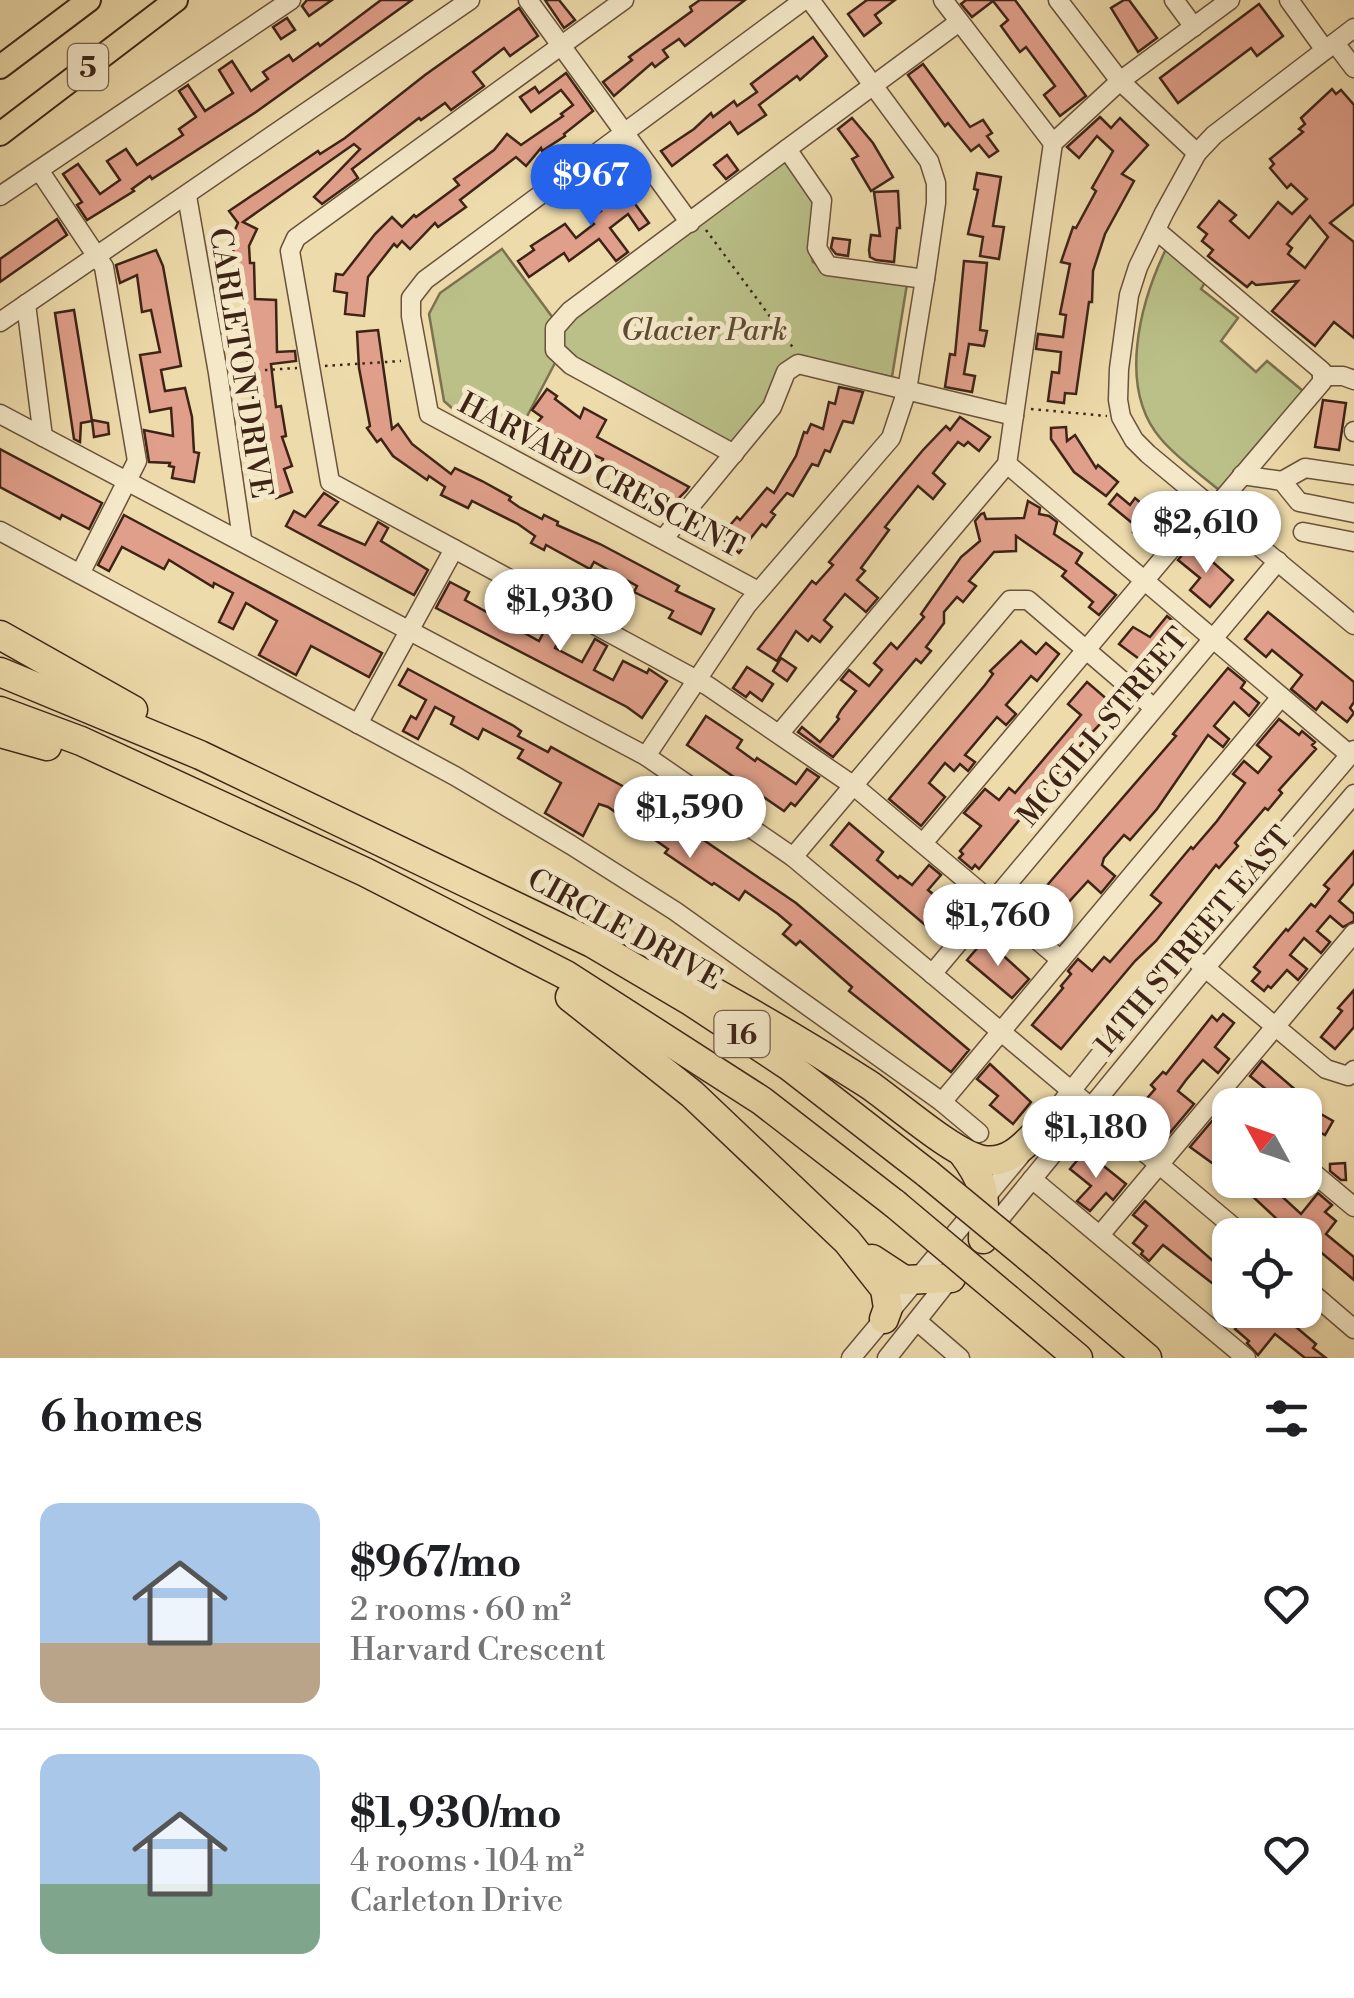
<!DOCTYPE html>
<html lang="en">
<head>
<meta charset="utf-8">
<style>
	:root { --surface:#fff; --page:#f6f6f6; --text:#202124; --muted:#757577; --line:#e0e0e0; --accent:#2563eb }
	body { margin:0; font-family:"Libre Bodoni",serif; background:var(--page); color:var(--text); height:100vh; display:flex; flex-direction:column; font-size:38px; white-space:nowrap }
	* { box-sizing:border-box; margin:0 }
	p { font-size:32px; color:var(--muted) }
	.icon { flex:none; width:55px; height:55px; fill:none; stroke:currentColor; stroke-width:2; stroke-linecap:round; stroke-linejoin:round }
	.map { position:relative; height:1358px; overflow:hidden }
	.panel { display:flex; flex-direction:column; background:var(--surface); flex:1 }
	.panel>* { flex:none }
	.needle { width:65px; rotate:310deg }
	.fabs { position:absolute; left:1212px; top:1088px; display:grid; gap:20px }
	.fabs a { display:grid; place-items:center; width:110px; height:110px; border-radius:20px; background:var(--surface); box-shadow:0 2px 8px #0004; font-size:50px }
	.price { position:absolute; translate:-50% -85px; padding:0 22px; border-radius:35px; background:#fff; color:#222; font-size:32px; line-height:65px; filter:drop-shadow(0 2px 5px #0008) }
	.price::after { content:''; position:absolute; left:50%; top:60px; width:30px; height:22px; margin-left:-15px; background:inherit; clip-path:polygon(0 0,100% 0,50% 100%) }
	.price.selected { background:var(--accent); color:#fff }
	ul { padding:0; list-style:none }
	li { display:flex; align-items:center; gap:30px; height:250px; padding:0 40px }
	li+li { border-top:2px solid var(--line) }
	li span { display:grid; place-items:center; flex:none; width:280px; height:200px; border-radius:20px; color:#555 }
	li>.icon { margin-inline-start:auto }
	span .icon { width:120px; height:120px; fill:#fffc; stroke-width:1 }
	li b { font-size:42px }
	h2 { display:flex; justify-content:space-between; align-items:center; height:120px; padding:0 40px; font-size:42px }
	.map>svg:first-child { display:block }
	.green { fill:#bac088; stroke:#7c7250; stroke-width:2.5 }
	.building { fill:#e09f8a; stroke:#3e2417; stroke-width:2.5; fill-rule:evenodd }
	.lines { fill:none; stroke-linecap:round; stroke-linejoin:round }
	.minor-casing { stroke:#6a523c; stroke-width:21 }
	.major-casing { stroke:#3e2417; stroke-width:26 }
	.highway-casing { stroke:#3e2417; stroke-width:31 }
	.path { stroke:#3e2417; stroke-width:2.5; stroke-dasharray:2.5 5; stroke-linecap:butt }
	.minor { stroke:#f4e8c8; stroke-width:18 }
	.major { stroke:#eedbab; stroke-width:22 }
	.highway { stroke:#eedbab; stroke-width:28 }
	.highway-bridge-casing { stroke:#3e2417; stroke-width:31; stroke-linecap:butt }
	.highway-bridge { stroke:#eedbab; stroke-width:28 }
	.labels { text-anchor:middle; stroke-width:10; stroke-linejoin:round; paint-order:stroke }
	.shield { fill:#f4e8c8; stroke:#755f4c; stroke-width:2.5 }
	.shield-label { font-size:28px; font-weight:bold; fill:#3e2417 }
	.park-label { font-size:30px; font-style:italic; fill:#5d4b33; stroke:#f4e8c8 }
	.street-label { font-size:30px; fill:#3e2417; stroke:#f4e8c8 }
</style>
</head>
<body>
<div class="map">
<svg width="1354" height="1358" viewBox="0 0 1354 1358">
	<rect width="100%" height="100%" fill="#eedbab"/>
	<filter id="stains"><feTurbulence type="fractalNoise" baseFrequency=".002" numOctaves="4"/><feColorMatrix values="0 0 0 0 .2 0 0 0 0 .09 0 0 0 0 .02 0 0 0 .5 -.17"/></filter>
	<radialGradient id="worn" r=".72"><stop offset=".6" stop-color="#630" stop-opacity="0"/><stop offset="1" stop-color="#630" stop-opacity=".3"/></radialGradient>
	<!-- green -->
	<g class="green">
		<polygon points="787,157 818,202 809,245 813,262 829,272 907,284 892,377 793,357 781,370 774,392 729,445 574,359 555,363 514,441 454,410 444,401 429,314 440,293 502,249 553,318"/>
		<path d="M 1166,249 L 1206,281 L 1201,289 L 1238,318 L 1221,341 L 1256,372 L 1267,361 L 1303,391 L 1219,490 C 1200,474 1177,458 1161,439 C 1117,388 1140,303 1166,249 Z"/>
	</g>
	<!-- building -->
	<g class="building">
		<polygon points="307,0 332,0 309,16 302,6"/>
		<polygon points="381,0 412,0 256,112 152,179 150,176 132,189 134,191 87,220 77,205 82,202 63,174 78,164 100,194 120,180 107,161 126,149 137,165 183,135 179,129 196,117 179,91 188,85 205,111 233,93 219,70 232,61 251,91 268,79 263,72 289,55 293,61 318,43 320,46"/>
		<polygon points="545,0 559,0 575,20 564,28"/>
		<polygon points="700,0 745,0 685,46 679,39 663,50 668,57 655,67 652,63 614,96 603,82 632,60 629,57 692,11 690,7"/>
		<polygon points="867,0 895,0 875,15 881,23 864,36 848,14"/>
		<polygon points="966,0 1015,0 1086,96 1060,116 1044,95 1055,86 1026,47 1020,52 1001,26 1008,20 993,1 972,17 961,4"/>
		<polygon points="1124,0 1129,0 1157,38 1138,52 1111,8"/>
		<polygon points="1259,4 1283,36 1257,56 1251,48 1178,103 1160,78"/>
		<polygon points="519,8 538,36 510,56 504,48 473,72 484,86 451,110 445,103 421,120 419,118 352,169 358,178 322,204 314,197 360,149 354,144 243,222 257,229 249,246 250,263 254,263 255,299 276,300 277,352 295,351 296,361 271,364 276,407 281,406 286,436 282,437 292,466 284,469 292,492 276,498 260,442 248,365 246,328 241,328 243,291 237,292 233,247 228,245 238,223 229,211 318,151 320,154 345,138 425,75"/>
		<polygon points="287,18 295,30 281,39 273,27"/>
		<polygon points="813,37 827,56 800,80 797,76 759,105 766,115 738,134 730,122 672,166 661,151 694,129 711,113 713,117 734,101 737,106 757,92 751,84"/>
		<polygon points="923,64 970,127 983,120 992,133 987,136 998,151 989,157 979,145 971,151 948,123 945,126 908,75"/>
		<polygon points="566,73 593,111 564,134 565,136 542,151 541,148 526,166 516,157 460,200 466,207 438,227 435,223 410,249 402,241 397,247 394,244 368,277 364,316 345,314 347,293 334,291 336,274 343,275 375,234 392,217 402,227 414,215 416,217 459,185 454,179 494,150 507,134 521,145 563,116 561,114 573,105 561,90 531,112 520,97 535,87 539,93"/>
		<path d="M 1332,89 L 1336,94 L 1341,90 L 1354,105 L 1354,204 L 1330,223 L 1354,242 L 1354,338 L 1334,322 L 1315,346 L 1272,311 L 1298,281 L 1256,285 L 1252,282 L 1247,287 L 1208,256 L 1213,250 L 1202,241 L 1207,234 L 1198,227 L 1219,201 L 1236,215 L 1230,221 L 1249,238 L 1278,202 L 1292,214 L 1307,199 L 1291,184 L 1287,188 L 1270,168 L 1274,164 L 1270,159 L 1303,132 L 1299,129 L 1305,124 L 1301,118 ZM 1310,216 L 1328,237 L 1305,268 L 1288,254 L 1292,248 L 1287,244 Z"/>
		<polygon points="1100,117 1111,128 1120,118 1148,145 1122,174 1134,181 1105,234 1093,271 1092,302 1089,302 1076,394 1065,393 1064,403 1048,401 1052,372 1059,373 1061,352 1036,349 1038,334 1063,337 1066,315 1060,314 1070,264 1061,262 1073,227 1076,228 1096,191 1092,188 1113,151 1097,136 1079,158 1067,147"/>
		<polygon points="852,118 873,143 893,177 871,191 852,159 858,156 838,129"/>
		<polygon points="727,155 738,170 726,179 714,165"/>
		<polygon points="636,170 647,185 630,197 649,223 639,230 628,214 610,228 628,252 616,261 599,239 569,261 564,253 529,277 518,261 534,250 531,246 565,224 576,238 594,224 590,219 601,211 593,201 606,191 616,202 623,180"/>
		<polygon points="977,173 1001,177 993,226 1004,227 999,259 980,256 983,237 968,234 978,190 974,189"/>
		<polygon points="898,191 900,228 897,228 894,262 876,260 870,257 869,250 871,235 880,236 874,192"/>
		<polygon points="57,219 67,235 0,282 0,259"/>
		<polygon points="833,238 850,240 848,256 836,254 831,248"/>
		<polygon points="156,250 163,266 181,366 161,370 165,391 185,388 192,417 194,452 199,453 194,482 172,478 174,467 169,466 170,463 149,462 144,430 173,436 171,408 150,412 140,355 160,352 151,310 142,312 137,275 120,283 116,265"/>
		<polygon points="964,261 987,263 980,330 987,331 984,346 969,344 964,374 975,376 972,392 945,387 950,354 955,355"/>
		<polygon points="74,310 92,421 81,423 80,442 74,439 55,313"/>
		<polygon points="378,330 392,429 398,424 412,444 451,474 455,468 482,481 511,497 509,500 519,507 542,519 544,515 558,522 557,525 600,544 679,586 676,591 714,609 701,634 669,618 673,611 634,592 637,586 594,562 590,569 546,545 544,550 531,543 535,536 518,524 472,501 468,508 441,495 445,487 429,476 427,480 393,456 381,439 377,442 367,428 370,426 359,368 357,332"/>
		<polygon points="839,387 863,392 853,423 843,421 830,452 825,450 818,466 812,464 793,496 787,493 771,512 775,515 766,527 762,524 739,553 724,540 729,534 725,531 737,517 740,520 767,488 774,493 796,456 804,432 807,433 811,424 823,429 829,402 835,404"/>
		<polygon points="547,389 557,396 555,399 580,418 584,408 606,420 597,437 689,487 686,491 675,502 602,462 603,459 554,438 536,424 542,417 532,410"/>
		<polygon points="1323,400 1346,403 1339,450 1315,447"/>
		<polygon points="960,417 990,437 979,451 968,442 964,446 958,442 933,473 945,484 933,499 918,486 885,527 889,530 861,568 865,571 857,580 878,598 866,612 845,594 824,620 832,627 820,642 812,636 808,641 796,631 777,661 758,649 812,581 816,584 833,565 829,562 923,450 946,426 950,430"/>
		<polygon points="92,420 108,423 109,434 94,437"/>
		<polygon points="1066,427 1067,441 1075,435 1096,468 1098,465 1118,482 1106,496 1074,472 1051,439 1051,428"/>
		<polygon points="0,449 102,503 89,529 62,515 60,519 0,487"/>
		<polygon points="324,493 338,502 319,525 365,545 378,522 388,528 381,541 428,570 414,595 286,526 294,511 305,517"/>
		<polygon points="1117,494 1130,505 1135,498 1172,529 1154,550 1133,532 1137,527 1109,504"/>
		<polygon points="1028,501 1040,508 1039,514 1049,516 1057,522 1054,534 1082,553 1076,563 1116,595 1099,615 1089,607 1093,602 1062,576 1066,571 1016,536 1016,551 994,552 969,581 976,586 963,602 957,597 944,612 944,623 926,647 931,651 921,663 916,659 833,757 798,732 802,727 820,742 839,719 837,717 841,710 856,691 841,680 849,670 869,686 882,670 874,663 891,643 897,649 924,617 921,614 961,557 980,541 975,521 981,514 984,513 986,519 1024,518"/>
		<polygon points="124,515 382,653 369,677 311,646 296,675 259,655 277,621 246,603 233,629 219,622 233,593 214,583 213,587 169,560 164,569 122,547 109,571 98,565"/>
		<polygon points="1188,548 1193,552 1197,548 1233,580 1210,607 1190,590 1200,578 1178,560"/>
		<polygon points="450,582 469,592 465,600 539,641 552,616 567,624 555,648 582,662 595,639 607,646 594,670 613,680 623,661 647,673 649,669 667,681 642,718 627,707 436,608"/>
		<polygon points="1268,612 1354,682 1354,702 1350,708 1354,713 1347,722 1322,702 1316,710 1291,689 1302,675 1272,650 1266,657 1245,639"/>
		<polygon points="1167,616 1181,628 1150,667 1119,644 1133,627 1150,637"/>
		<polygon points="1021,641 1036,654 1046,643 1059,654 1037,681 1031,676 1006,705 1016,714 1006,725 997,717 965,755 975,762 968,771 960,764 954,771 945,763 929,783 945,797 921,826 889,799 985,685 993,674 990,671"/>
		<polygon points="781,658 796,668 787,681 773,671"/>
		<polygon points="747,667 773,684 762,701 750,692 746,697 733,688"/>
		<polygon points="1228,668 1245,682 1241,688 1259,703 1249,716 1234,702 1214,726 1229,739 1223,747 1208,735 1157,809 1130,840 1124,835 1104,858 1102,865 1115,876 1101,893 1088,881 1044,929 1024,912 1176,736 1173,734"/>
		<polygon points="408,669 514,726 521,731 518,736 548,752 551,747 628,789 708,843 796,903 969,1050 951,1072 849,991 852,987 800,941 796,945 783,934 791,925 778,914 745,891 739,900 714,883 712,885 665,853 668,849 608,807 599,804 583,836 545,813 561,783 518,758 523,750 483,729 478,739 451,724 454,717 435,707 418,739 403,731 411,716 416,719 426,700 399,685"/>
		<polygon points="1087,682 1116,707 1085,740 979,869 975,865 972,869 959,858 963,854 960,851 981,826 964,813 985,789 999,800 1009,788 1015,793 1081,715 1068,704"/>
		<polygon points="706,716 742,740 737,748 755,761 757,758 796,784 807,769 819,777 795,806 791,803 784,811 687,745"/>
		<polygon points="1279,719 1299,735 1302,731 1315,742 1312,745 1316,749 1279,790 1282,793 1268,810 1265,808 1235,843 1238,846 1219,868 1216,865 1156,941 1135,961 1061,1049 1032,1025 1063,988 1061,986 1071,974 1068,971 1078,959 1092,971 1104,957 1110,962 1161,903 1151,895 1191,847 1193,849 1217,821 1245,783 1233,774 1244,761 1258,773 1271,757 1257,745"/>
		<polygon points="849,823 883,852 877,860 898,878 900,876 912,885 929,865 941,875 928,890 956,913 937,935 831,845"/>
		<polygon points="1354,851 1354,883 1339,901 1354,914 1354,921 1343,927 1330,916 1317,931 1330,942 1321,953 1304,938 1290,955 1307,969 1298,980 1287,970 1271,988 1268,986 1264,991 1252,981 1260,972 1254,967 1286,929 1288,931 1311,904 1315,907 1329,889 1324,885"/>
		<polygon points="985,939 1029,979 1012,998 967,960"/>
		<polygon points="1354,990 1354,1027 1335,1049 1321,1037 1342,1011 1338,1008"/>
		<polygon points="1223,1014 1234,1023 1215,1047 1229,1059 1218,1073 1203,1060 1186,1080 1178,1091 1194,1104 1168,1135 1136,1111 1155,1089 1151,1085 1163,1072 1166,1074 1212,1016 1217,1021"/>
		<polygon points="1262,1061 1305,1098 1300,1105 1285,1105 1250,1076"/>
		<polygon points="990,1064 1031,1102 1013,1124 990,1105 998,1096 977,1079"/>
		<polygon points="1305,1105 1333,1121 1325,1135 1305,1124"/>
		<polygon points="1223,1108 1230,1114 1230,1121 1215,1141 1230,1153 1230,1176 1190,1147"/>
		<polygon points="1085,1151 1126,1184 1113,1200 1106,1193 1090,1211 1077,1201 1091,1186 1070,1169"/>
		<polygon points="1345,1163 1346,1180 1341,1180 1330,1171 1330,1164"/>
		<polygon points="1235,1180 1264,1180 1301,1214 1318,1193 1332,1205 1325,1212 1336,1221 1326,1234 1354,1257 1354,1280 1305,1239 1305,1235 1294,1235"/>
		<polygon points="1145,1201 1230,1276 1230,1297 1163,1245 1149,1261 1141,1254 1143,1251 1133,1243 1147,1226 1133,1215"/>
		<polygon points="1239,1310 1276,1310 1316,1344 1313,1348 1326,1358 1305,1358 1275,1334 1258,1355 1247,1343 1249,1341 1235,1329 1246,1316"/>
	</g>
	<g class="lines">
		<defs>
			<g id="minor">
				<polyline points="528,0 690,223"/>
				<polyline points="624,0 296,238 290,251 330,482 708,686 854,786 1061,960"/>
				<polyline points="943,0 1053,143"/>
				<polyline points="1058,0 1120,81 1197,153"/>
				<polyline points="1174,0 1194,27"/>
				<polyline points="1289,0 1325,50"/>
				<polyline points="1354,28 1214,135 1197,153 1164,213 1138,267 1129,295 1119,369 1118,400 1121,417 1134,440 1148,454 1354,625"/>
				<polyline points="1335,43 1354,68"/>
				<polyline points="787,149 959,22"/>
				<polyline points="39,170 104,267 137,461 80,574"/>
				<polyline points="0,196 291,0"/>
				<polyline points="187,196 218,373 242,539"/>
				<polyline points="1156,230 1322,371 1322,382 1214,509"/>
				<polyline points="26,304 43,437"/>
				<polyline points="0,322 470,0"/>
				<polyline points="1322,376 1343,376 1354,380"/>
				<polyline points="0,414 646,756 793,857 1243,1235"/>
				<polyline points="1354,431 1354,432"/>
				<polyline points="734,454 571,365 555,350 555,328 570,311 787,149 822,200 817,248 828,266 925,279"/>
				<polyline points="1007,464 1350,755"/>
				<polyline points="1242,475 1282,481 1299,502 1354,513"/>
				<polyline points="1282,481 1305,468 1354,475"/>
				<polyline points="0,531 455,776 571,845 675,911 942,1102 979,1133"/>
				<polyline points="1303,532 1354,542"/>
				<polyline points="664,538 772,407 786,372 798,364 1014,416"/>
				<polyline points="758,591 429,414 411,316 411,298 425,280 804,0"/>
				<polyline points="358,724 454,549"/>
				<polyline points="779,734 1007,464 1053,143 1120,81 1230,0"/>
				<polyline points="646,756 747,605 891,438 907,390 925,279 936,203 936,183 929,161 810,0"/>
				<polyline points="923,843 1209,504"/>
				<polyline points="793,857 1010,600 1028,600 1154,708"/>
				<polyline points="1197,961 1326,1069 1348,1076 1354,1070"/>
				<polyline points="932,974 1278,561"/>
				<polyline points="942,1102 1281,697"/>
				<polyline points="1039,1131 1184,950 1354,750"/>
				<polyline points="1305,1166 1354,1207"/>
				<polyline points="1032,1179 1246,1358"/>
				<polyline points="988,1233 1205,968 1354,794"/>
				<polyline points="1100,1235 1354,933"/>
				<polyline points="1305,1287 1354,1329"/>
				<polyline points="917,1321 960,1358"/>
				<polyline points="851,1358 1020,1156"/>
				<polyline points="887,1358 952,1276"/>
			</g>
			<g id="major">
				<polyline points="0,67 89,0"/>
				<polyline points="0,134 176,0"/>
			</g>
			<g id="highway">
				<polyline points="0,635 133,710"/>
				<polyline points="0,672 200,755 592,943 692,1002 789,1066 928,1174"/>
				<polyline points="0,711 81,741 365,872 566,975 762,1101 895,1204"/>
				<polyline points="0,733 47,746"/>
				<path d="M 662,964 C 732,1001 801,1041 868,1084 C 896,1103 954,1155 983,1160 C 1011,1165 1029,1140 1046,1123"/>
				<polyline points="570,997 692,1094 847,1241 885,1289 888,1308 884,1319"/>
				<path d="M 962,1152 C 989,1188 984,1196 983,1239"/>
				<polyline points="872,1259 904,1280 951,1278"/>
				<polyline points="1038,1265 1147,1358"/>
				<polyline points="1008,1299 1078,1358"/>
			</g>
		</defs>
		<!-- minor casing -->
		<use href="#minor" class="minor-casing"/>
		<!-- major casing -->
		<use href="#major" class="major-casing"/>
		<!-- highway casing -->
		<use href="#highway" class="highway-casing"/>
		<!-- path -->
		<g class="path">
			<polyline points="706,230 794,349"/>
			<polyline points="325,366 401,361"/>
			<polyline points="235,372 297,368"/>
			<polyline points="1031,409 1107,416"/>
		</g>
		<!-- minor -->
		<use href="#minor" class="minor"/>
		<!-- major -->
		<use href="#major" class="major"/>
		<!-- highway -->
		<use href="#highway" class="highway"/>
		<defs>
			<g id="highway-bridge">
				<polyline points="928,1174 1038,1265"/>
				<polyline points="895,1204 1008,1299"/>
			</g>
		</defs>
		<!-- highway-bridge casing -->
		<use href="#highway-bridge" class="highway-bridge-casing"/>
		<!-- highway-bridge -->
		<use href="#highway-bridge" class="highway-bridge"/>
	</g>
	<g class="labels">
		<!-- shield labels -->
		<g class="shield">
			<rect x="68" y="44" width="40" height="46" rx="8"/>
			<rect x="714.5" y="1011" width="55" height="46" rx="8"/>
		</g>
		<g class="shield-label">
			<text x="88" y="77">5</text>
			<text x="742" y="1044">16</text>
		</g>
		<!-- park labels -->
		<g class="park-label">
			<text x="704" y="340">Glacier Park</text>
		</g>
		<!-- street labels -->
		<g class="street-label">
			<text transform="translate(241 363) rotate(81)" y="10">CARLETON DRIVE</text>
			<text transform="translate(601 475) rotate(28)" y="10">HARVARD CRESCENT</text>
			<text transform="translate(1103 727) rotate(-50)" y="10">MCGILL STREET</text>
			<text transform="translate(625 929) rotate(29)" y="10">CIRCLE DRIVE</text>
			<text transform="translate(1193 941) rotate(-50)" y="10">14TH STREET EAST</text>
		</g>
	</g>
	<rect width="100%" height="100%" filter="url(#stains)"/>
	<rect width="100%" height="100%" fill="url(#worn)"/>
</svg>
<div class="fabs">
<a><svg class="needle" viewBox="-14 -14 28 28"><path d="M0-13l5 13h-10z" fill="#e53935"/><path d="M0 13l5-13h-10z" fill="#757577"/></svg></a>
<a><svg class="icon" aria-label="locate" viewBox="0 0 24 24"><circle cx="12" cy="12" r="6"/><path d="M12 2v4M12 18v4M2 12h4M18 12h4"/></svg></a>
</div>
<b class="price selected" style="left:591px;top:229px">$967</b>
<b class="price" style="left:1206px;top:576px">$2,610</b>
<b class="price" style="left:560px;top:654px">$1,930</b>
<b class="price" style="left:690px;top:861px">$1,590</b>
<b class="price" style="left:998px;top:969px">$1,760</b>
<b class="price" style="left:1096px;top:1181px">$1,180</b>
</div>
<section class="panel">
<h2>6 homes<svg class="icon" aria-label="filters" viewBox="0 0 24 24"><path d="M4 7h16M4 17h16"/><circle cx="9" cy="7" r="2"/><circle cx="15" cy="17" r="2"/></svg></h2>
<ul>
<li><span style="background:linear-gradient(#a9c7e8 70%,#b9a48a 0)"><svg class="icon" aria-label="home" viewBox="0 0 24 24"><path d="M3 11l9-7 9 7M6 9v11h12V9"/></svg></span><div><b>$967/mo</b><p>2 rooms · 60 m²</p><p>Harvard Crescent</p></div><svg class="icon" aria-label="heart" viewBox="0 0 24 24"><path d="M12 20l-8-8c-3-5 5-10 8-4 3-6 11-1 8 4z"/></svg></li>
<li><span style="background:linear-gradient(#a9c7e8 65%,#7fa58c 0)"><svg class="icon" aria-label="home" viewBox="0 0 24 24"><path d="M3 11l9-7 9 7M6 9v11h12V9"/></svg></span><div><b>$1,930/mo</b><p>4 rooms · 104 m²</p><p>Carleton Drive</p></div><svg class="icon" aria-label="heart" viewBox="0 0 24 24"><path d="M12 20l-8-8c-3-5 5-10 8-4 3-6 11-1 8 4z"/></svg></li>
</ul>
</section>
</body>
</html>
